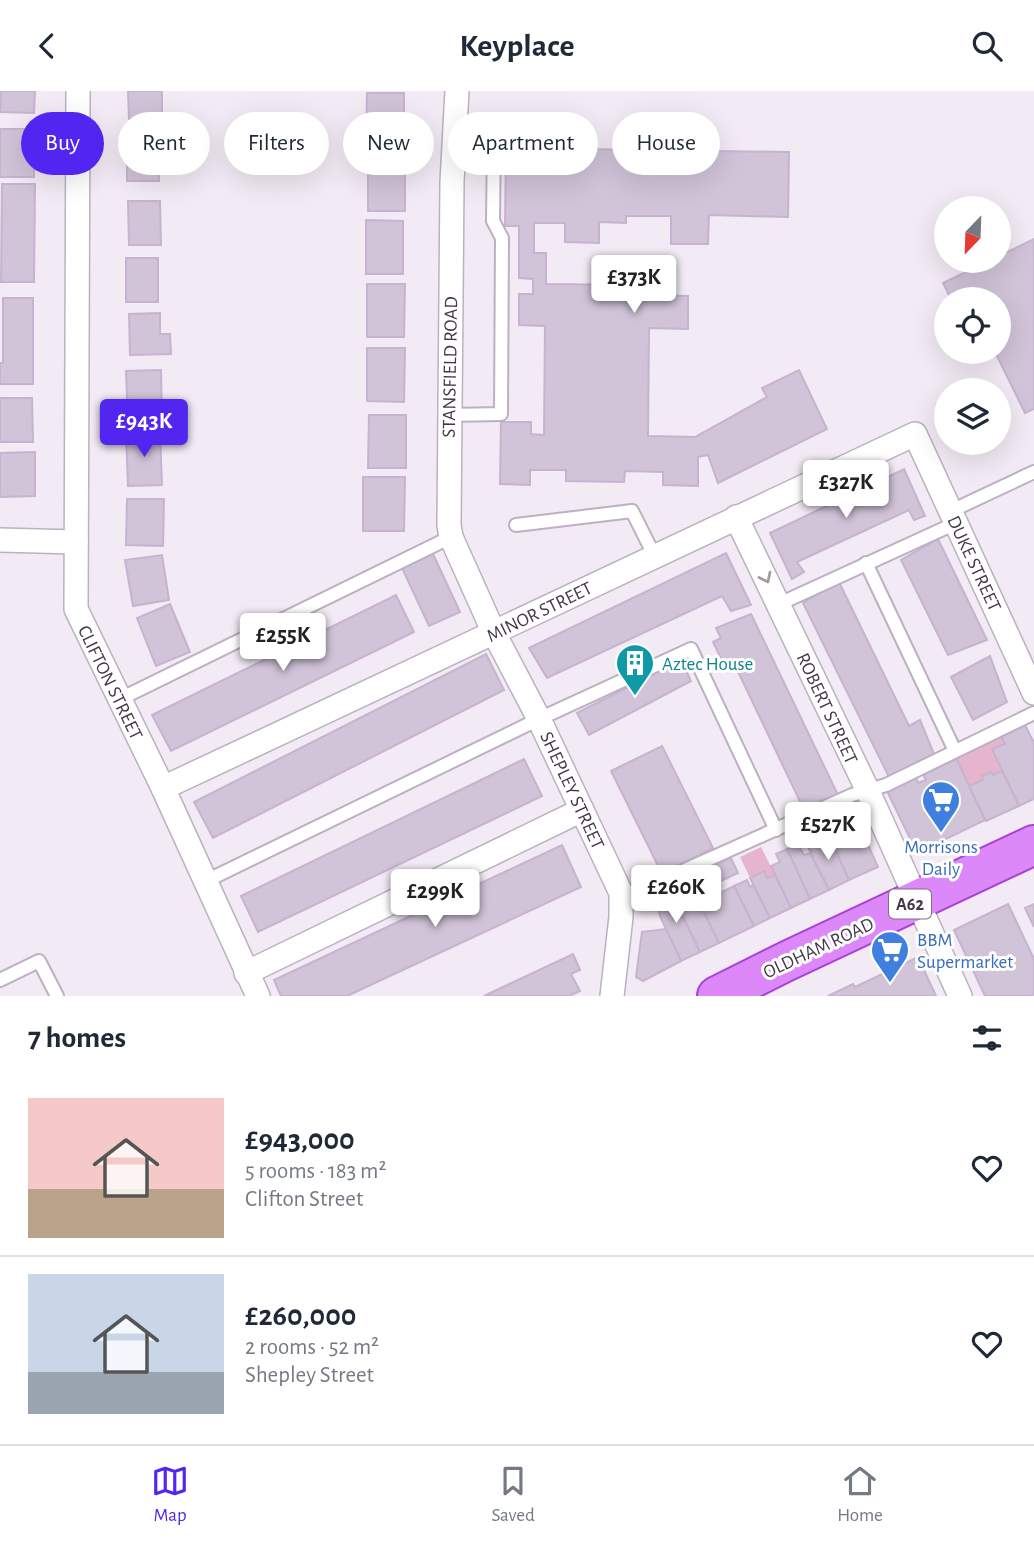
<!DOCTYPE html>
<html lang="en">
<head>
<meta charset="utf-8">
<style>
	:root { --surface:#fff; --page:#f6f6f7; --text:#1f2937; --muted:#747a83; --line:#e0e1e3; --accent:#5225f0 }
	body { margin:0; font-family:"Alegreya Sans",sans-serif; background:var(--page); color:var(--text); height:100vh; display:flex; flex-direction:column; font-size:26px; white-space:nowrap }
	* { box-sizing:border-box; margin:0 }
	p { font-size:23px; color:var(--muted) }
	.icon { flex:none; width:38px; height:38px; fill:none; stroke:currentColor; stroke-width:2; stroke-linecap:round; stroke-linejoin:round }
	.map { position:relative; height:905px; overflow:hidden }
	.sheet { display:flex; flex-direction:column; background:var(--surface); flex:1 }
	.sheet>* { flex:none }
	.guide { position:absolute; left:21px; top:21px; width:992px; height:63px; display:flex; gap:14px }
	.needle { width:46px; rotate:203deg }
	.controls { position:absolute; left:934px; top:105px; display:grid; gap:14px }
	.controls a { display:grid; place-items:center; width:77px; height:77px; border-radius:50%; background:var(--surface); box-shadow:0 7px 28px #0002; font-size:35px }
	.price { position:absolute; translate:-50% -60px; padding:0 16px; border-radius:7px; background:#fff; color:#222; font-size:23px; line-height:46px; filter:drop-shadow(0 2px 4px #0008) }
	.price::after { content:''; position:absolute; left:50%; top:42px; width:21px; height:16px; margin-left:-10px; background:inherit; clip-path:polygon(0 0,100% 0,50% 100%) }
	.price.selected { background:var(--accent); color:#fff }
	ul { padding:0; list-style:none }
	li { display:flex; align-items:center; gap:21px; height:175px; padding:0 28px }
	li+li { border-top:2px solid var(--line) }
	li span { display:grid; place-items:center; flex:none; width:196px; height:140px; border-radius:0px; color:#555 }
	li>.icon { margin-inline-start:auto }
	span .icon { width:84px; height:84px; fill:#fffc; stroke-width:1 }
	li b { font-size:30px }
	h2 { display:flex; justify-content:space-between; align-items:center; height:84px; padding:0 28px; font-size:30px }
	.pill { padding:0 24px; border-radius:32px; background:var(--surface); box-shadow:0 7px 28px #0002; font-size:24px; line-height:63px }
	.pill.selected { background:var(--accent); color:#fff }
	header { display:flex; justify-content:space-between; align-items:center; height:91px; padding:0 28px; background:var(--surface); font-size:32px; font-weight:600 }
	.tab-bar { display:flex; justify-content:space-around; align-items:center; height:98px; border-top:2px solid var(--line); background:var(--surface); font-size:19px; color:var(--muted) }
	.tab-bar a { display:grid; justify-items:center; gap:4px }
	.tab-bar .selected { color:var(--accent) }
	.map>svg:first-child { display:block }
	.green { fill:#e6b5cd }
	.building { fill:#d1c3d8; stroke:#c7b3d0; stroke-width:2 }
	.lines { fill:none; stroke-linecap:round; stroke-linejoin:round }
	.service-casing { stroke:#bdb0c2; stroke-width:16 }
	.minor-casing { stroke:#bdb0c2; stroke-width:26 }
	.trunk-casing { stroke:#aa41d7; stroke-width:42 }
	.service { stroke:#fff; stroke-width:12 }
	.minor { stroke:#fff; stroke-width:23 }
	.trunk { stroke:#dd88f8; stroke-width:38 }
	.oneway { stroke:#a19ca4 }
	.labels { text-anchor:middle; stroke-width:6; stroke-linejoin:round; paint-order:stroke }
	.shield { fill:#fff; stroke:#7b747f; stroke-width:2 }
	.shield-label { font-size:18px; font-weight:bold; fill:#433848 }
	.street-label { font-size:19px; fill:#433848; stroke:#fff }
	.culture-label { font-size:19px; fill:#0d838f; stroke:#fff; text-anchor:start }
	.shop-label { font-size:19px; fill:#366cbe; stroke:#fff }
</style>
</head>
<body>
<header><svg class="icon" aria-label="back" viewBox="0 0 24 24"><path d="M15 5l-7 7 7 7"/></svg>Keyplace<svg class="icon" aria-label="search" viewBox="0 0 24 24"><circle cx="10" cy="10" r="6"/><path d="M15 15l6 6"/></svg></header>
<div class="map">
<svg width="1034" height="905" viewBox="0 0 1034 905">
	<rect width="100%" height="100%" fill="#f2eaf4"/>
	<!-- green -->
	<g class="green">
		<polygon points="1001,645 1005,653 992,659 1002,680 993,684 991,681 982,685 983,689 969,695 956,667"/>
		<polygon points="761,756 775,784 767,787 763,781 750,787 740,766"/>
	</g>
	<!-- building -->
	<g class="building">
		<polygon points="1,0 35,0 34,22 0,21"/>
		<polygon points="128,0 162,0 162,28 129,28"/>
		<polygon points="367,2 404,2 404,55 366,55"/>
		<rect x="0" y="38" width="34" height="48"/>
		<rect x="127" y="46" width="32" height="44"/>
		<polygon points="506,57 789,61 788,126 709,124 708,153 671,153 671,125 626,125 626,132 599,131 599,152 565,151 565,132 534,132 534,162 546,162 546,193 644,194 643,204 688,205 688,238 649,237 648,345 695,346 767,306 762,297 799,279 827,338 718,392 708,364 698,366 698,395 663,394 663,381 625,380 624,391 566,390 566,379 530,379 530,394 500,393 501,331 531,331 531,343 544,344 545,235 519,234 519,203 533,203 533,188 519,187 519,135 505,135"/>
		<rect x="368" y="67" width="37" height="53"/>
		<polygon points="2,93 35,93 34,191 1,191"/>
		<polygon points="128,110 160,110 161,154 129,154"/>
		<polygon points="366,129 403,130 403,183 366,183"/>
		<polygon points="1034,148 1034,318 1025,322 995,261 999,261 999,208 951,208 943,192 989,170 999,170 999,165"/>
		<rect x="126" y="167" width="32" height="44"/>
		<polygon points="367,193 405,193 404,246 367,246"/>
		<polygon points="3,207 33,207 33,293 0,293 0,272 3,272"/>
		<polygon points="160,222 160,243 170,243 171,263 130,264 129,223"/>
		<polygon points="367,257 405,257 404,311 367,310"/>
		<polygon points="161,279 162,331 128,332 126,280"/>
		<polygon points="0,307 32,307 33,351 0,351"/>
		<polygon points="369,324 406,324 406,377 368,377"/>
		<polygon points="160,342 162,394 128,395 126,343"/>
		<polygon points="35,361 35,405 0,406 0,362"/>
		<polygon points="904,378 925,425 914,429 909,419 797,471 804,481 792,488 770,442"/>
		<polygon points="363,386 405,386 404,440 363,440"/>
		<polygon points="127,408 164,408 163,455 126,454"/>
		<polygon points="938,448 987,549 948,564 901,469"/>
		<polygon points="726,462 751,514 731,520 722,505 547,587 529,557"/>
		<polygon points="433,463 460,521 429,535 402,477"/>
		<polygon points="162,464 169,509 133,515 125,469"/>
		<polygon points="839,491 909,635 920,629 934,663 889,686 803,512"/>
		<polygon points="396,504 414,541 171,660 152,624"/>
		<polygon points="170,513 190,561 156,575 137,527"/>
		<polygon points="751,523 839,706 805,721 732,568 724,574 713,551 721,547 716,537"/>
		<polygon points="486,563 504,599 213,747 194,711"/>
		<polygon points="990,565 1007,611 973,629 951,586"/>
		<polygon points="681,569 691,590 589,644 577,622"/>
		<polygon points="1025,634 1034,652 1034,708 1019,715 992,658 1005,653 1001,645"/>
		<polygon points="662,655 713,757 662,783 611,680"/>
		<polygon points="956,667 985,729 917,762 887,700 916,686 918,692 926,689 923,683"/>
		<polygon points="524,668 542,705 258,841 241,805"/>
		<polygon points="1002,680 1019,715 986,730 969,695 983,689 982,685 991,681 993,684"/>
		<polygon points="851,715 856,728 827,741 821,728"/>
		<polygon points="859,734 878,776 849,789 828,743 840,737 842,742"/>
		<polygon points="828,743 849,789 829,799 807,754"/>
		<polygon points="798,753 804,764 810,762 829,799 810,808 787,758"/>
		<polygon points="562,754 581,796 347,905 281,905 274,889"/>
		<polygon points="787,758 810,808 791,817 771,775 780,771 776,763"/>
		<polygon points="731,767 738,782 676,811 668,796"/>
		<polygon points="764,780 767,787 775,784 791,817 770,827 750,787"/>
		<polygon points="747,789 750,796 753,794 770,827 754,835 734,795"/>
		<polygon points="734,795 754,835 719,852 699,812"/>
		<polygon points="668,796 700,861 681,870 660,825 655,802"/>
		<polygon points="695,803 719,852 700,861 676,811"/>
		<polygon points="1008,813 1034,868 1034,905 985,905 954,839"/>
		<polygon points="1034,813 1034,836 1025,817"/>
		<polygon points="666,838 681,870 643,890 636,886 642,841"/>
		<polygon points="573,863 580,879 571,883 580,900 569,905 484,905"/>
		<polygon points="918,866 936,905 828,905 853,893 855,896"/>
	</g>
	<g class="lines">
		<defs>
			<g id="service">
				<polyline points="448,324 501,323 502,147 493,130 494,44"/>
				<polyline points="951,420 1034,381"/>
				<polyline points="516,434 632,420 654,464"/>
				<polyline points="866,472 955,660"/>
				<polyline points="779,513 956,432"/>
				<polyline points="120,608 451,446"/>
				<polyline points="206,790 539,628 691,558 776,739"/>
				<polyline points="621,802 638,800 852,704 886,694 1034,622"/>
				<polyline points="0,889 39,870 57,905"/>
			</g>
			<g id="minor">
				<polyline points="78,0 76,518 163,697 258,905"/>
				<polyline points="457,0 452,91 449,434 451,446 494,542 539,628 621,802 621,826 612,905"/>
				<polyline points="736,426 868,700 960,905"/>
				<polyline points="0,449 76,451"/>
				<path d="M 163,697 C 414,580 663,459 915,343 L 1034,602"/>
				<polyline points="246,882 582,719"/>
			</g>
			<polyline id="trunk" points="717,905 787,870 1034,754"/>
		</defs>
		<!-- service casing -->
		<use href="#service" class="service-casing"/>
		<!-- minor casing -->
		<use href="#minor" class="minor-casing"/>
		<!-- trunk casing -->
		<use href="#trunk" class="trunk-casing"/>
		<!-- service -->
		<use href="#service" class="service"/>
		<!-- minor -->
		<use href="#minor" class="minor"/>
		<!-- trunk -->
		<use href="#trunk" class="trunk"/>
	</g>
	<!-- one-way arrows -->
	<defs><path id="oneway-chevron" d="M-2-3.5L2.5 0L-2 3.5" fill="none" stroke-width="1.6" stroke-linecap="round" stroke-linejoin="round" transform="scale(1.75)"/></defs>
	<use class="oneway" href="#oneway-chevron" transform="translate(766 487) rotate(64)"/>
	<!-- icons -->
	<defs>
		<symbol id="building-pin" viewBox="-11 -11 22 30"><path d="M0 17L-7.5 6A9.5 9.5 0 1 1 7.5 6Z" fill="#0f9aa8" stroke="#fff"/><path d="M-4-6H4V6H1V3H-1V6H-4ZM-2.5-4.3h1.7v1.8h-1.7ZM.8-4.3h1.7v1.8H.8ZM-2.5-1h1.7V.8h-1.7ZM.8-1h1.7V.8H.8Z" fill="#fff"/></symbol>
		<symbol id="supermarket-pin" viewBox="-11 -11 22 30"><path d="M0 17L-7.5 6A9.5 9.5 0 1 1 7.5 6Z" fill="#3f7fe0" stroke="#fff"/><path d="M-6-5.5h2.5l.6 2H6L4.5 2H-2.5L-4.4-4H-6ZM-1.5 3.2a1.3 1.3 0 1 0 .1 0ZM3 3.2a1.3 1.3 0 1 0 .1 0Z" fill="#fff"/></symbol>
	</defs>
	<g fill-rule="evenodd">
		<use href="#building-pin" x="613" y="550" width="44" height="60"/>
		<use href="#supermarket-pin" x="919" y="687" width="44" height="60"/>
		<use href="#supermarket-pin" x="868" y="837" width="44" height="60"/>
	</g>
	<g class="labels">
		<!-- shield labels -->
		<rect class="shield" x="889" y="798.5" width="42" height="29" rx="5"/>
		<g class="shield-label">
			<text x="910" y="819">A62</text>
		</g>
		<!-- street labels -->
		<g class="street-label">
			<text transform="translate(449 276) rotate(-89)" y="7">STANSFIELD ROAD</text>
			<text transform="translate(975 472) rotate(65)" y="7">DUKE STREET</text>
			<text transform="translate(539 520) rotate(-26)" y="7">MINOR STREET</text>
			<text transform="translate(111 591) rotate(64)" y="7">CLIFTON STREET</text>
			<text transform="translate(828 617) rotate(65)" y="7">ROBERT STREET</text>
			<text transform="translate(573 699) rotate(65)" y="7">SHEPLEY STREET</text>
			<text transform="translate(818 856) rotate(-25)" y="7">OLDHAM ROAD</text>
		</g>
		<!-- culture labels -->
		<g class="culture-label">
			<text x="662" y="579">Aztec House</text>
		</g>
		<!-- shop labels -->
		<g class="shop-label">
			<text x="941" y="762">Morrisons<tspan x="941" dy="22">Daily</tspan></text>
			<text x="917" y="855" text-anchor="start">BBM<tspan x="917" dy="22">Supermarket</tspan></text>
		</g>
	</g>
</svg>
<div class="controls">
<a><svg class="needle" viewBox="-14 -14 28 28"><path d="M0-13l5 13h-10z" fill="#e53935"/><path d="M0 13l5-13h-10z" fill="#747a83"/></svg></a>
<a><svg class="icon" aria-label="locate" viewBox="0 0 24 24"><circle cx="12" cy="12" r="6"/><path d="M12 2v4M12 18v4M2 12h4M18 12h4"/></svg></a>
<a><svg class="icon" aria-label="layers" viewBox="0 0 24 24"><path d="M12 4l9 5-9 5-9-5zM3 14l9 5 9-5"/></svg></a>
</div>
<b class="price" style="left:634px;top:224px">£373K</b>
<b class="price selected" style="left:144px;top:368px">£943K</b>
<b class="price" style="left:846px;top:429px">£327K</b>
<b class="price" style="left:283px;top:582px">£255K</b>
<b class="price" style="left:828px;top:771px">£527K</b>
<b class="price" style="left:676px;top:834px">£260K</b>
<b class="price" style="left:435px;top:838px">£299K</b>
<div class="guide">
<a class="pill selected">Buy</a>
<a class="pill">Rent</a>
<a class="pill">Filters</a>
<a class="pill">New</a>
<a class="pill">Apartment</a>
<a class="pill">House</a>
</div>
</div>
<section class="sheet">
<h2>7 homes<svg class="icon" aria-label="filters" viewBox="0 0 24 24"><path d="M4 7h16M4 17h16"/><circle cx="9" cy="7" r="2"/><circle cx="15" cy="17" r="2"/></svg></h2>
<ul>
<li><span style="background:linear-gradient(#f6c9c9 65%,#b9a48a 0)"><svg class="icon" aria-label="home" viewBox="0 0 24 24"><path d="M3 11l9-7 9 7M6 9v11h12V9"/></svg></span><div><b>£943,000</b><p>5 rooms · 183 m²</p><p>Clifton Street</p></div><svg class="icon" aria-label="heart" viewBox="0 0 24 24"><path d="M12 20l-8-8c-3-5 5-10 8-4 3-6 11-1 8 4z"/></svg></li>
<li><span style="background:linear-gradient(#c9d6e8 70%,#9aa5b1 0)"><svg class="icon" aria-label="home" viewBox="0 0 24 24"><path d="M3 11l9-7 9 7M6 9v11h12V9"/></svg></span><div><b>£260,000</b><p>2 rooms · 52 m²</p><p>Shepley Street</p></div><svg class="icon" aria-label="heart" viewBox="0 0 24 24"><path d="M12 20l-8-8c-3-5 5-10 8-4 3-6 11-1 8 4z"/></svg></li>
</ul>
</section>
<nav class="tab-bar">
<a class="selected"><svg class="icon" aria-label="map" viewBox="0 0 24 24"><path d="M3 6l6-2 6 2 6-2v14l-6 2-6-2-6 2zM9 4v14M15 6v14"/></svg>Map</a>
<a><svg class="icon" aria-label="saved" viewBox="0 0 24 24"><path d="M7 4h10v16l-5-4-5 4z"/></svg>Saved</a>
<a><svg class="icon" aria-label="home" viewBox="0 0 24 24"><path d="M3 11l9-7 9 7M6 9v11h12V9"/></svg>Home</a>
</nav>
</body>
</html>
